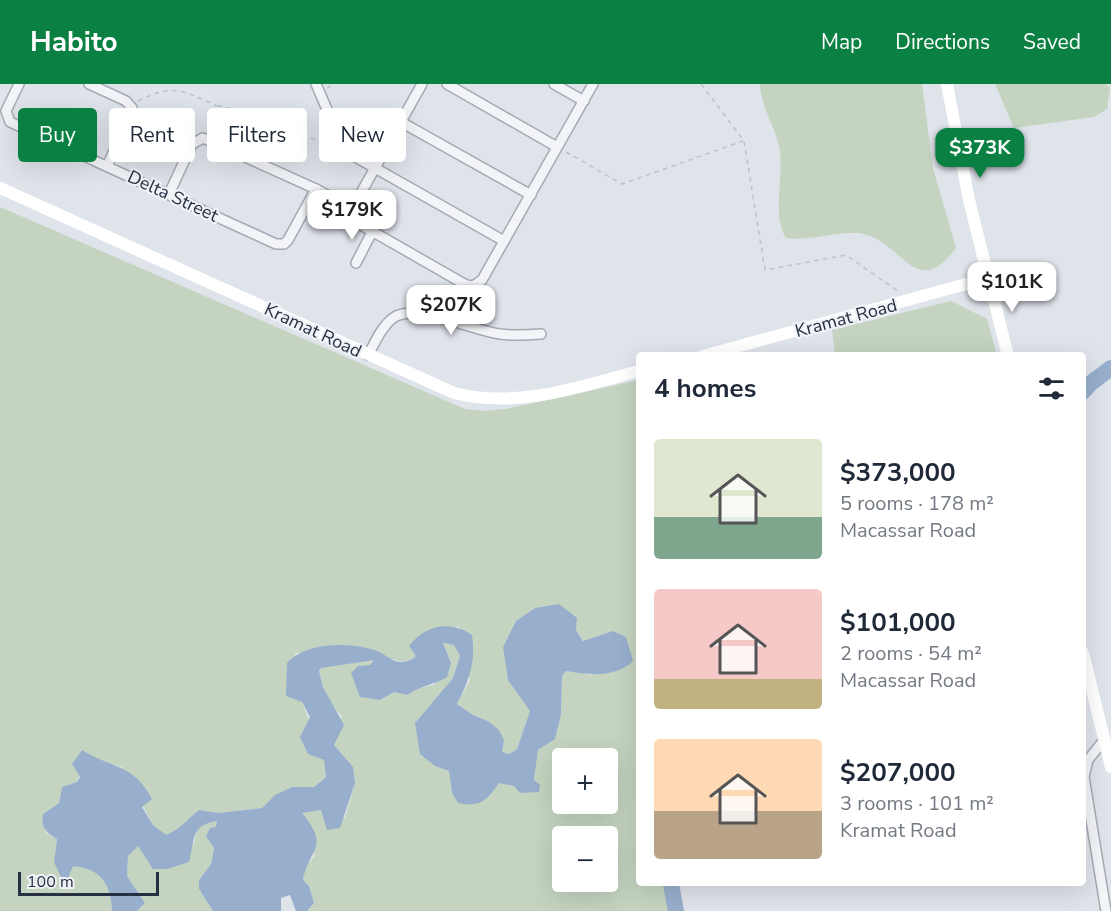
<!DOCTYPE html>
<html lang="en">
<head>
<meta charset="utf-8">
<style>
	:root { --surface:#fff; --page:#f6f6f7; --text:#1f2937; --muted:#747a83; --accent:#0b8043 }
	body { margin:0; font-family:"Nunito Sans",sans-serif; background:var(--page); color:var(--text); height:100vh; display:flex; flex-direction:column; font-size:22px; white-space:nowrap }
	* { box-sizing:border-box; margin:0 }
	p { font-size:20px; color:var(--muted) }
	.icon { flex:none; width:33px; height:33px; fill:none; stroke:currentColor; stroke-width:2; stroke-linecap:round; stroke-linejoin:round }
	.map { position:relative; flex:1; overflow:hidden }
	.drawer { position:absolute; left:636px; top:268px; width:450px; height:534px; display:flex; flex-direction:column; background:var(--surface); border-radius:6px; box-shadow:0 6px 24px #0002 }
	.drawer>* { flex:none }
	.banner { position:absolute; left:18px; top:24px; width:528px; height:54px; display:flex; gap:12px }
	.tools { position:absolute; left:552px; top:664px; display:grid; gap:12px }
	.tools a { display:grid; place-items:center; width:66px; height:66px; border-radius:6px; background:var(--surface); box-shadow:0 6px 24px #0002; font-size:30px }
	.scale { position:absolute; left:18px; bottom:15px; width:141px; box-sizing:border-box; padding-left:6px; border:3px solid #273042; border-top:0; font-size:16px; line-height:21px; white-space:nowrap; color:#273042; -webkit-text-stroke:4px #eff2f7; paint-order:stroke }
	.price { position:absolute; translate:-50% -51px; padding:0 14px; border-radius:12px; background:#fff; color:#222; font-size:20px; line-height:39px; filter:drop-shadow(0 2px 3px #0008) }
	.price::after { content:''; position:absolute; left:50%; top:36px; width:18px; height:14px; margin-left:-9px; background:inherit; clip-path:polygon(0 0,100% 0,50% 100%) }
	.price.selected { background:var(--accent); color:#fff }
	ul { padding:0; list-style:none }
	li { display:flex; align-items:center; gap:18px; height:150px; padding:0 18px }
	li span { display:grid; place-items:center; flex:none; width:168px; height:120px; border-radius:6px; color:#555 }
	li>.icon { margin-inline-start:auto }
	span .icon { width:72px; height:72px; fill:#fffc; stroke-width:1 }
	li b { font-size:26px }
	h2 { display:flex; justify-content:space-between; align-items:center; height:72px; padding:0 18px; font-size:26px }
	.pill { padding:0 21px; border-radius:6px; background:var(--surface); box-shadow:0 6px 24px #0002; font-size:21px; line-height:54px }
	.pill.selected { background:var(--accent); color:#fff }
	header { display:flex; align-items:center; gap:36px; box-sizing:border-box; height:84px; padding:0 30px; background:var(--accent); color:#fff }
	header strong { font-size:28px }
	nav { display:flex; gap:33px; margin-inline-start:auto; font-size:21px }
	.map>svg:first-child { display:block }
	.green { fill:#c4d4c0; fill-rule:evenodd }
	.water { fill:#97afcd }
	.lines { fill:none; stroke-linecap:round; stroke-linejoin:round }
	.river { stroke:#97afcd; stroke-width:16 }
	.street-casing { stroke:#a4aab4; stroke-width:12 }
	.path { stroke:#bdc1c9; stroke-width:1.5; stroke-dasharray:4.5 4.5; stroke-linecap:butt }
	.street { stroke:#f2f4f8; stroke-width:9 }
	.secondary { stroke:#fff; stroke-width:12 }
	.labels { text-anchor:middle; stroke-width:4.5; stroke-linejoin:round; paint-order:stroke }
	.street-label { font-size:18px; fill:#273042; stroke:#eff2f7 }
</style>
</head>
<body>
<header>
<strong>Habito</strong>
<nav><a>Map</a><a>Directions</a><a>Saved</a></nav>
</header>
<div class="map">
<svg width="1111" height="827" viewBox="0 0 1111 827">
	<rect width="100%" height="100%" fill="#dfe3ea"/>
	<!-- green -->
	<g class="green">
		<path d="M 760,0 L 922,0 L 933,84 L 956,164 C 914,221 900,150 856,149 C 832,148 810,157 786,154 C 771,129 785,91 779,62 C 774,41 761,22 760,0 Z"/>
		<polygon points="995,0 1105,0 1110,3 1107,25 1094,33 1014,44"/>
		<path d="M 0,123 L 465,325 L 485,327 L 506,325 L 639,296 L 639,800 L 671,800 L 676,827 L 307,827 L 314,819 L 309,802 L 303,796 L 305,783 L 315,772 L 302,729 L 321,726 L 345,734 L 355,699 L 353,683 L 334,661 L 342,632 C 329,619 323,605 319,587 L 321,584 L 369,575 L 375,576 L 370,581 L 358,582 L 380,616 L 394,608 L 407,611 L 415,605 L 434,601 L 451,578 L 443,559 L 454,561 L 460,572 L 453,594 L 415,639 L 435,682 L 449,687 L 452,709 L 499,698 L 514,702 L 534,696 L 538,666 L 555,655 L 561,631 L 562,592 L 566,587 L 592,591 L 613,547 L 584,557 L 576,546 L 535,524 L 516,537 L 503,563 L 530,627 L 517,665 L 509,670 L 502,668 L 488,637 L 473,631 L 457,620 L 470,596 L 459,542 L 414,567 L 416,572 C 409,578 401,579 392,575 L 295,569 L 302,618 L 324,676 L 326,693 L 314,703 L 292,703 L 275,711 L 262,724 L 218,729 L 199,726 C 187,735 180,746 166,752 L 153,741 L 122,683 L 96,677 L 87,669 L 77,698 L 62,703 L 59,719 L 43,730 L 46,749 L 57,755 L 54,778 L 70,786 L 73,782 C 101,785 111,800 112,827 L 0,827 ZM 562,675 L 608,675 L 608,720 L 562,720 ZM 562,753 L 608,753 L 608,798 L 562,798 Z"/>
		<polygon points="951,217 987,235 997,271 835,271 832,246"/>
		<path d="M 218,737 L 211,780 L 199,796 L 199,805 L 213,827 L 137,827 L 145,819 L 127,792 L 128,772 L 138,762 L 194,760 C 196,743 201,739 218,737 Z"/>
	</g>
	<!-- water -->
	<path class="water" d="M 559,520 L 577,534 L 576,546 L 583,557 L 613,547 L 626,553 L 633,577 C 615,594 590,591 566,587 L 562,592 L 561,631 L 555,655 L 538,666 L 534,696 L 540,701 L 539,708 L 520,709 L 514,702 L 499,699 C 487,716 481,724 458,719 L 452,709 L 449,687 L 435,682 L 420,670 L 415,639 L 453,594 L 460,572 L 454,561 L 443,559 L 451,579 L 447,593 C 434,601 419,602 407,611 L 394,608 L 380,616 L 360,613 L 351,589 L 358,582 L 370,581 L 374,576 L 321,584 L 319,587 L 323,603 L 344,641 L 334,661 L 353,683 L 355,699 L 340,744 L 327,746 L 321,726 L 302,729 C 331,764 309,764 303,796 L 309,802 L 314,819 L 307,827 L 296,827 L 290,811 L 281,814 L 281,827 L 213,827 L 199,805 L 199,796 L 211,780 L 214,764 L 206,752 L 210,744 L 216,743 L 217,737 C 190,741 195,756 189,778 L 167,785 L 153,785 L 138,762 L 128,772 L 127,792 L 145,819 L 137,827 L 112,827 C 111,800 101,785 73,782 L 68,794 L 62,795 L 54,778 L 57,755 C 45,748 41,743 43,730 L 59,719 L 62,703 L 77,698 L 80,693 L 72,680 L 82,666 C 112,685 133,679 152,715 L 142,723 L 153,741 L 166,751 C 180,746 187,735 199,726 L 218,729 L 262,724 L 275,711 L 292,703 L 314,703 L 326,693 L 324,676 L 308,670 L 300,653 L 310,633 L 302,618 L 286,612 L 287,579 C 306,558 349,558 374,566 C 383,568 391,577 399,578 C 406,578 412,576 416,572 L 409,562 C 425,541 450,536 472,551 C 476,579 469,596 457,620 L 473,631 L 488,637 L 499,646 L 504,656 L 502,668 L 509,670 L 517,665 L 530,627 L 508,596 L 503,563 L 516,537 L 535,524 Z"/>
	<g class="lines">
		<!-- river -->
		<g class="river">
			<polyline points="1083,308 1091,299 1111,284"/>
			<polyline points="671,800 676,827"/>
		</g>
		<defs>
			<g id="street">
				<polyline points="19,0 6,27 10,38 276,160 284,160 288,156 316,105"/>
				<polyline points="89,0 126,17 132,24 131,31 107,82"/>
				<polyline points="316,0 345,67 504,157"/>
				<polyline points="422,0 352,125 352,132 356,138 466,201 473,202 482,196 593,0"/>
				<polyline points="447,0 557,63"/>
				<polyline points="554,0 584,17"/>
				<polyline points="401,38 531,111"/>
				<polyline points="169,110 192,60 203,54 316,105 352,125"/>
				<polyline points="356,179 372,148"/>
				<path d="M 368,271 C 375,259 381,243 393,234 C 414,218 474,247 500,250 C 514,252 528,251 541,250"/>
				<polyline points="1104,656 1088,676 1084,693 1106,827"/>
			</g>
		</defs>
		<!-- street casing -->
		<use href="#street" class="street-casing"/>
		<!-- path -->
		<g class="path">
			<polyline points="701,0 744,57 765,186 846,171 898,207"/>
			<polyline points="327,4 335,0"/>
			<path d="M 138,17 C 174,0 180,5 217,22"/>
			<polyline points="208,47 217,22 221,22 264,34 332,63"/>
			<polyline points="566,68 622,100 743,57"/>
		</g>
		<!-- street -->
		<use href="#street" class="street"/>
		<!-- secondary -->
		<g class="secondary">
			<polyline points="947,0 969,116 1008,272"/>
			<path d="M 0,104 L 454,309 C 517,325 578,303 639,287"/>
			<polyline points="703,272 988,194"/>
			<polyline points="1083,569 1111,683"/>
		</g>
	</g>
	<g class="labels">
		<!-- street labels -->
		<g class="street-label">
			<text transform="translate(173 112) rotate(25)" y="6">Delta Street</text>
			<text transform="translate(846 234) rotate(-15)" y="6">Kramat Road</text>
			<text transform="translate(313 246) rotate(25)" y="6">Kramat Road</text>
		</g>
	</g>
</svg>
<div class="tools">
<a>+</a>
<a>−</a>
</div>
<div class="scale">100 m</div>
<b class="price selected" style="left:980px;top:95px">$373K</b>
<b class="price" style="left:352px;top:157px">$179K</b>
<b class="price" style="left:1012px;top:229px">$101K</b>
<b class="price" style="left:451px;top:252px">$207K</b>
<div class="banner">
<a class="pill selected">Buy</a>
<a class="pill">Rent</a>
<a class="pill">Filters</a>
<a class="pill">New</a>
</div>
<section class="drawer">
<h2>4 homes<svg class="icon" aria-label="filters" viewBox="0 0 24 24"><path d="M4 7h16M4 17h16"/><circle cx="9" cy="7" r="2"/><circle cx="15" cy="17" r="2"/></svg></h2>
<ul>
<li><span style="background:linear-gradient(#dfe7d0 65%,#7fa58c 0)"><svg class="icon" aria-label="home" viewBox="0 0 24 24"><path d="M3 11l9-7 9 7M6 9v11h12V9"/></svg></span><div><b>$373,000</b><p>5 rooms · 178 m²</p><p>Macassar Road</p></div></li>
<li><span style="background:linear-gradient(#f6c9c9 75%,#c2b280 0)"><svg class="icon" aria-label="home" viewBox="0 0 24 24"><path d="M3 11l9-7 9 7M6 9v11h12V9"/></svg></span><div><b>$101,000</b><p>2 rooms · 54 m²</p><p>Macassar Road</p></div></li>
<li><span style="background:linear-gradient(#ffd9b3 60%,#b9a48a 0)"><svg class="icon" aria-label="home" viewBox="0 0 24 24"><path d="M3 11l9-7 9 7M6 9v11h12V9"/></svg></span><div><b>$207,000</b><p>3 rooms · 101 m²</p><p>Kramat Road</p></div></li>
</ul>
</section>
</div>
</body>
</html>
